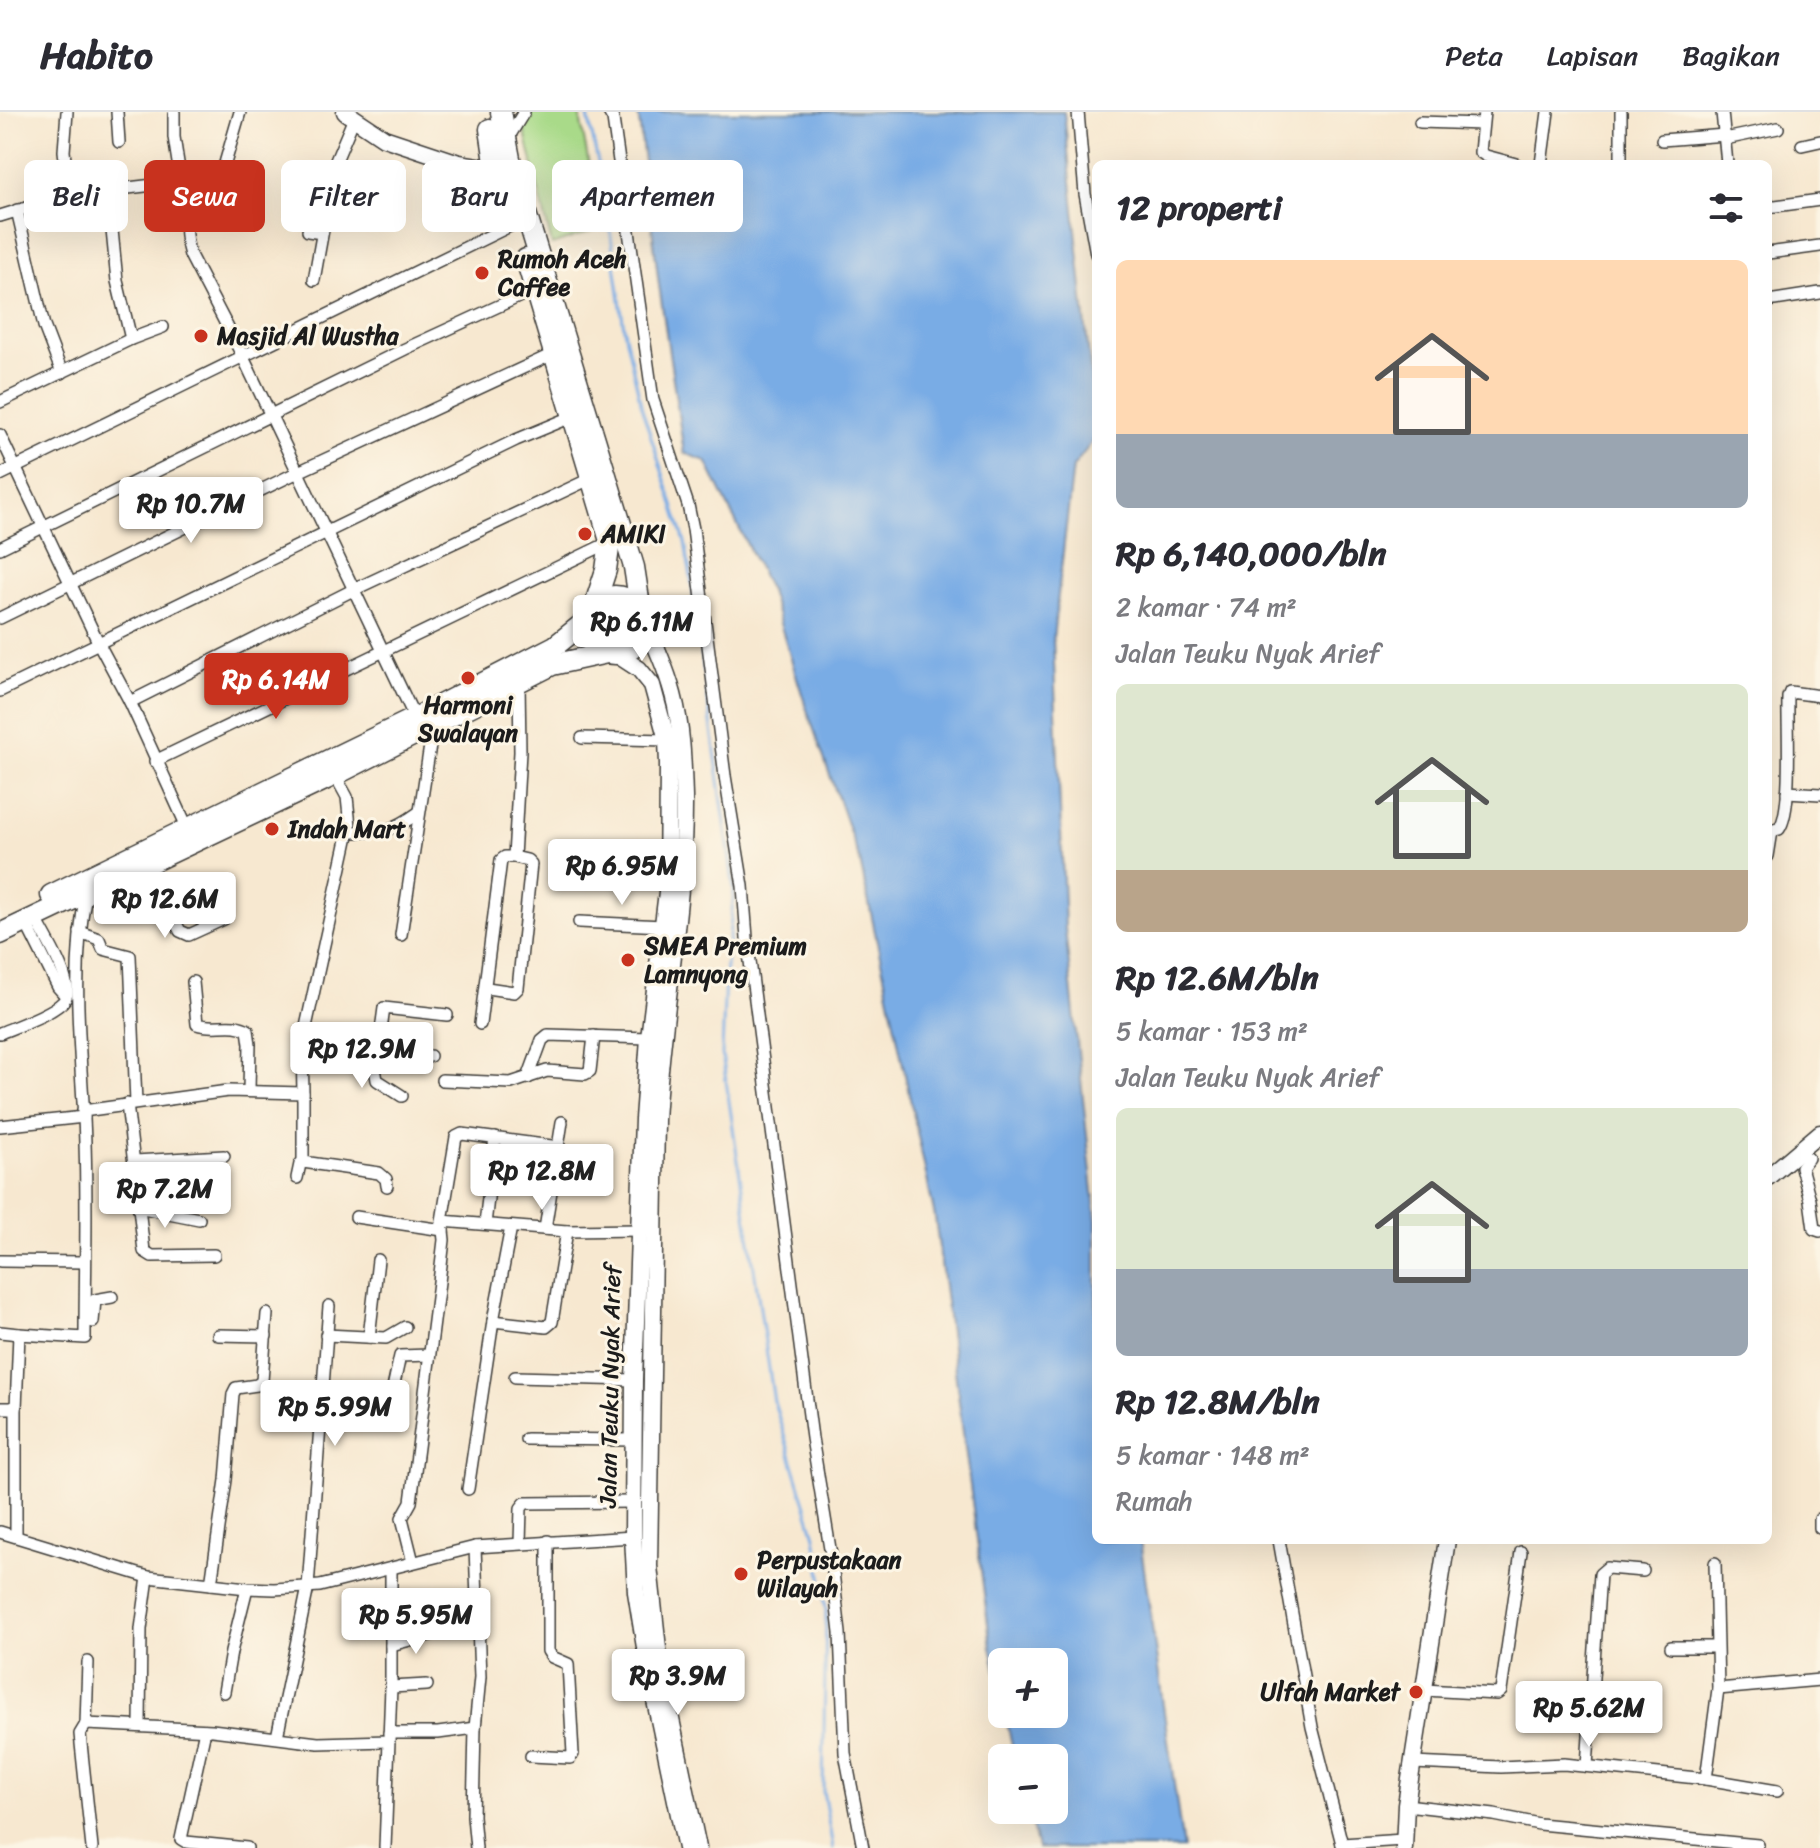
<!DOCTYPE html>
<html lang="id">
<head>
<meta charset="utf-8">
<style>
	:root { --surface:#fff; --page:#f7f7f7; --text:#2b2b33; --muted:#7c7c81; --line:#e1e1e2; --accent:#c8321e }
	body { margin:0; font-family:Sriracha,sans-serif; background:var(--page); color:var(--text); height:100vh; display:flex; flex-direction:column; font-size:30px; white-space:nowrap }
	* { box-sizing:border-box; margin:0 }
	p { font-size:26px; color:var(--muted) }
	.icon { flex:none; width:44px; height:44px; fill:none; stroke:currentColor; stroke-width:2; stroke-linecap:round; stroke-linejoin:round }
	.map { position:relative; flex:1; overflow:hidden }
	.side { position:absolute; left:1092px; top:48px; width:680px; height:1384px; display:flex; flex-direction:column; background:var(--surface); border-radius:12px; box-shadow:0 8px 32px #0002 }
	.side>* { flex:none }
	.top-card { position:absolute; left:24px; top:48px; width:760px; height:72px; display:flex; gap:16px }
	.controls { position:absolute; left:988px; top:1536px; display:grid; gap:16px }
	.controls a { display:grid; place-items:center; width:80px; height:80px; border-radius:12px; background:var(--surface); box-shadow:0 8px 32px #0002; font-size:40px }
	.price { position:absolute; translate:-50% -68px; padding:0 18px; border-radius:8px; background:#fff; color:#222; font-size:26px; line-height:52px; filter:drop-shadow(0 2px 4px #0008) }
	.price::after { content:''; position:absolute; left:50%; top:48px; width:24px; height:18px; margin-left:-12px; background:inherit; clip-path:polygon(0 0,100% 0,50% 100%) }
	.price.selected { background:var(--accent); color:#fff }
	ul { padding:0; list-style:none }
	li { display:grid; align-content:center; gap:16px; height:424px; padding:0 24px }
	li span { display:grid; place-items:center; height:248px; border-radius:12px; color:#555 }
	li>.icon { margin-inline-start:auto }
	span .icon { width:144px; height:144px; fill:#fffc; stroke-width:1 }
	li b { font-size:34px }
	h2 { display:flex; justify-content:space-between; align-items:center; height:96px; padding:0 24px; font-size:34px }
	.chip { padding:0 28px; border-radius:12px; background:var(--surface); box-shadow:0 8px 32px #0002; font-size:28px; line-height:72px }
	.chip.selected { background:var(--accent); color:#fff }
	header { display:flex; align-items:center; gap:48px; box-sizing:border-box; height:112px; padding:0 40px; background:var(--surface); border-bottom:2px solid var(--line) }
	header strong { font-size:38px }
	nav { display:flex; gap:44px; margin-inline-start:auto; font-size:28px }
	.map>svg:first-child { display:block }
	.green { fill:#a9da89; stroke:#627b52; stroke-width:2 }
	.water { fill:#79ace5; stroke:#4a6480; stroke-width:2 }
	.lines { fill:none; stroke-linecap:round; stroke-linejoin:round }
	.stream { stroke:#79ace5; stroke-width:3 }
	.street-casing { stroke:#3d3b37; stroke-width:14 }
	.secondary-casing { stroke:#3d3b37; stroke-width:19 }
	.highway-casing { stroke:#3d3b37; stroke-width:23 }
	.street { stroke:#fff; stroke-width:11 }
	.secondary { stroke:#fff; stroke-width:16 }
	.highway { stroke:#fff; stroke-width:20 }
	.poi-dot { fill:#c8321e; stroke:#fcf5e5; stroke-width:3 }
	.labels { text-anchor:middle; stroke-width:6; stroke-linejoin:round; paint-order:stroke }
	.poi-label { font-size:24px; font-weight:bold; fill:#1c1c1c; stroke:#fcf5e5; text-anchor:start }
	.street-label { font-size:24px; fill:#1c1c1c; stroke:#fcf5e5 }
</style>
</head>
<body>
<header>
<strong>Habito</strong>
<nav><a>Peta</a><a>Lapisan</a><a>Bagikan</a></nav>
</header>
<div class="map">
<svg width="1820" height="1736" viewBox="0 0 1820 1736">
	<rect width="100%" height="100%" fill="#fcf5e5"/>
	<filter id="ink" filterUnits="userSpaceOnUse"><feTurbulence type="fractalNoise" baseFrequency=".0125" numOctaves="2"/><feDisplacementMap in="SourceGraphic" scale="16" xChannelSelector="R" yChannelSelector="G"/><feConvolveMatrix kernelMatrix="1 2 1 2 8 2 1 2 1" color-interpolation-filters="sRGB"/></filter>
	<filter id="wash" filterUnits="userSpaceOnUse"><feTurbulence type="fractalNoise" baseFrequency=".006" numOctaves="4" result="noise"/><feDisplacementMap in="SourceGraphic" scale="32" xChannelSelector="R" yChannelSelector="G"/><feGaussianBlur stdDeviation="1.8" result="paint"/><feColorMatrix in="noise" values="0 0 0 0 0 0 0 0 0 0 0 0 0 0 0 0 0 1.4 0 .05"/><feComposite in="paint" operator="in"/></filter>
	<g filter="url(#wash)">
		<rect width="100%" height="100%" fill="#f7e8d0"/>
		<!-- green -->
		<polygon class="green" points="520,0 579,0 601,116 552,133"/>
		<!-- water -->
		<polygon class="water" points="638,0 1064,0 1096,314 1096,325 1073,355 1053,526 1065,816 1096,1108 1096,1428 1140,1428 1183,1736 1038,1736 1027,1698 1054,1698 1054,1646 1015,1646 1005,1602 1054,1602 1054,1550 1002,1550 1002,1587 991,1535 935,1105 860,749 806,595 770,479 706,349 684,341 659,173"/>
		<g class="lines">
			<!-- stream -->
			<polyline class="stream" points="587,0 605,82 625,223 642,297 685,430 691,465 734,778 725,863 722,942 774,1290 815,1424 826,1497 823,1679 833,1736"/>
		</g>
	</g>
	<g filter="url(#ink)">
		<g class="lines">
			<defs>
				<g id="street">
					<polyline points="67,0 64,39 69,83"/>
					<polyline points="117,0 119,30"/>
					<polyline points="174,0 174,25 181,70"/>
					<polyline points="609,0 613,7 653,288 688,393 693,417 725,664 743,774 747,826 812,1326 831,1443 840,1521 845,1641 863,1736"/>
					<polyline points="1078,0 1085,82 1096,142"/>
					<polyline points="1484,0 1480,40 1486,44 1516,52"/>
					<polyline points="1722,0 1727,52"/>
					<polyline points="1420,10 1482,12"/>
					<polyline points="508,26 524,0"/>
					<polyline points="1725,27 1778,16"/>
					<polyline points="1662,28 1725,23"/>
					<polyline points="1802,33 1820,29"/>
					<polyline points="1541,52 1548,0"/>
					<polyline points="1621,52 1621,0"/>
					<polyline points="108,77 117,169 131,227"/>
					<polyline points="1768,95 1820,88"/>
					<polyline points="214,96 221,65"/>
					<polyline points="17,98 44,214 62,261"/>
					<polyline points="0,104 69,83 221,65 240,0"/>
					<path d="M 249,106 L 214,96 L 189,97 C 183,110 186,129 190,143 L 242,243 L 415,606"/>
					<polyline points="308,119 322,121"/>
					<polyline points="1768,141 1820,134"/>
					<polyline points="314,168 335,51 354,6"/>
					<polyline points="1768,189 1820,181"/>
					<polyline points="0,290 131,227 163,215"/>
					<polyline points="0,323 99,532 130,590 188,717"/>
					<polyline points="0,363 516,111"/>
					<polyline points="0,436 405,237 540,175"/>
					<polyline points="0,506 296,361 555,241"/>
					<polyline points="0,579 516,328 574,304"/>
					<polyline points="130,590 353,478 592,366"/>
					<polyline points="582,626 667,628"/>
					<polyline points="155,649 610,430"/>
					<polyline points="1787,680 1820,682"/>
					<path d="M 1768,719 L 1779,717 C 1793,698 1787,612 1788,585 L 1790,580 L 1820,584"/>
					<path d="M 349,720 C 382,720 390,721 418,701"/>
					<polyline points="586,742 668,745"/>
					<polyline points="1768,744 1772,719"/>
					<polyline points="146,753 180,819 189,823 224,807"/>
					<polyline points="25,809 58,875 66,884"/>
					<polyline points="579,810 663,814"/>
					<polyline points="80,820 99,827 103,837 130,844 136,991"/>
					<polyline points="401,823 433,614"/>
					<path d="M 193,870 L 197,912 C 213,918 233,909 248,918 L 250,932 L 249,978"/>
					<polyline points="487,876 514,880 518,876 531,752 527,748 514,745"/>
					<polyline points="480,912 501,748 505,745 514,745 520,640 519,570"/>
					<path d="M 0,921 C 14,915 61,899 66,885 C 73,868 43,821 35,805"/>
					<polyline points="302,933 430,944"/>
					<polyline points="372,939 377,968 402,984"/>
					<polyline points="378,940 384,896 447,903"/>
					<polyline points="528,966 542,928 548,923 649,926"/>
					<polyline points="442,968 511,971 547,959 585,962 590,959 594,924"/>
					<polyline points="303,981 303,1050 379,1061 386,1067 387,1074"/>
					<polyline points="127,992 144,1139 152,1144 214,1143"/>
					<polyline points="83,999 228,979 303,981 302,933 350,714 347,685 335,663"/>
					<polyline points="0,1014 84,1005"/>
					<polyline points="1808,1046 1801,1055 1810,1088 1814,1117 1820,1119"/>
					<polyline points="135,1049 224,1044"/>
					<polyline points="297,1066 300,1052 303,1050"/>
					<polyline points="138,1095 199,1107"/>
					<polyline points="356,1105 443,1118"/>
					<polyline points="442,1109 567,1119 640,1118"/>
					<polyline points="485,1112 495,1026"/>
					<polyline points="545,1117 562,1010"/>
					<polyline points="0,1149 85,1150"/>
					<polyline points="493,1209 546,1215 552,1210 567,1119"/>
					<polyline points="93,1210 95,1188 112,1185"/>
					<polyline points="0,1220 19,1222"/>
					<polyline points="218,1223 266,1224"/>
					<polyline points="326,1223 386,1226 405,1215"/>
					<polyline points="369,1225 378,1148"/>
					<polyline points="515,1265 634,1268"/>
					<polyline points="390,1290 400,1244 429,1243"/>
					<polyline points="0,1296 16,1296"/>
					<polyline points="526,1327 634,1328"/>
					<polyline points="468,1377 493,1209 511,1115"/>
					<polyline points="1820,1407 1820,1416"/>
					<polyline points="0,1420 148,1465 247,1476 274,1477 320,1474 475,1435 633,1425"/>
					<path d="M 16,1423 L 16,1296 L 19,1222 L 85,1226 C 85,1153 88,1080 84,1007 C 80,932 71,856 86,782"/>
					<polyline points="1279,1428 1312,1615 1343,1736"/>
					<polyline points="520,1431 521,1396 525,1391 633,1390"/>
					<polyline points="475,1435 480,1565 475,1616 473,1704 476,1736"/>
					<polyline points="413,1450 402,1406 411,1390 439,1170 444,1128 442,1109 456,1025 462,1022 559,1035"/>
					<polyline points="211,1472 226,1368 233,1282 236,1276 257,1273 262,1269 267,1202"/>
					<polyline points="391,1533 433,1522"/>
					<polyline points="1671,1535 1716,1535"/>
					<polyline points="391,1575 427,1573"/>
					<polyline points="1718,1577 1820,1568"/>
					<polyline points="1424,1578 1497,1582 1501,1579 1521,1440"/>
					<polyline points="224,1580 231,1540 247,1476"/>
					<polyline points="86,1612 88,1550"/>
					<polyline points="140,1613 141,1517 148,1465"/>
					<polyline points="205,1618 181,1727 186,1730 247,1736"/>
					<polyline points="389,1621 438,1621 475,1616"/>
					<polyline points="277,1625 308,1475 329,1194"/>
					<polyline points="531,1644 570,1646 573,1642 568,1552 552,1545 548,1539 548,1429"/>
					<polyline points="1413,1651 1501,1655 1564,1652 1706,1667 1718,1577 1715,1451"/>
					<polyline points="1587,1654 1600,1462 1607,1456 1643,1459"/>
					<polyline points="1706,1667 1777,1679"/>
					<polyline points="1406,1693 1494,1703 1539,1712 1758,1733"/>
					<polyline points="1342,1732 1403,1728"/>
					<polyline points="92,1736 80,1622 86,1612 212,1618 318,1631 388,1629"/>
					<polyline points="385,1736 391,1575 391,1457"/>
				</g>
				<g id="secondary">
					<polyline points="345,0 384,26 459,51 496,57"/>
					<path d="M 644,508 C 655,532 666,556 673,582 C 682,615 683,651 684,685 C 685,794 662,900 656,1008 L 649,1454 L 660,1555 L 698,1736"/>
					<polyline points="616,542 639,557 652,573 667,628 668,652 667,780 649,926 643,1007 634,1268 633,1425 636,1480 649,1560 686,1736"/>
					<polyline points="1768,1065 1820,1021"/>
					<polyline points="1404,1736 1406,1693 1447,1428"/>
				</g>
				<g id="highway">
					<polyline points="501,0 511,52 634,455 641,500"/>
					<polyline points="490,17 496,57 511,93"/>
					<polyline points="526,147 610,429 606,458 595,492"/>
					<circle cx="615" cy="513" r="29"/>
					<polyline points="51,783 415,606 555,534 586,509"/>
					<polyline points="0,822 335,663 552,553 607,541"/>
				</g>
			</defs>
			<!-- street casing -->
			<use href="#street" class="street-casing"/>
			<!-- secondary casing -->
			<use href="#secondary" class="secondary-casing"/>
			<!-- highway casing -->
			<use href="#highway" class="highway-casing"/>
			<!-- street -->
			<use href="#street" class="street"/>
			<!-- secondary -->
			<use href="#secondary" class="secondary"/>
			<!-- highway -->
			<use href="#highway" class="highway"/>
		</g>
	</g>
	<!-- markers -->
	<g class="poi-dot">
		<circle cx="482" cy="161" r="8"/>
		<circle cx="201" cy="224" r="8"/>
		<circle cx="585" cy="422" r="8"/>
		<circle cx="468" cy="566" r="8"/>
		<circle cx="272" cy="717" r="8"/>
		<circle cx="628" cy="848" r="8"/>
		<circle cx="741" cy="1462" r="8"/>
		<circle cx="1416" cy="1580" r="8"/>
	</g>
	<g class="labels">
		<!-- poi labels -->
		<g class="poi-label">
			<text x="498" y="155">Rumoh Aceh<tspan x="498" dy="28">Caffee</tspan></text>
			<text x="217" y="232">Masjid Al Wustha</text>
			<text x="601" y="430">AMIKI</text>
			<text x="468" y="601" text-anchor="middle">Harmoni<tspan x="468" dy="28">Swalayan</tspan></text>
			<text x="288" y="725">Indah Mart</text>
			<text x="644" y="842">SMEA Premium<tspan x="644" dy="28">Lamnyong</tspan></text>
			<text x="757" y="1456">Perpustakaan<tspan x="757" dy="28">Wilayah</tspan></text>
			<text x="1400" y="1588" text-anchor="end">Ulfah Market</text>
		</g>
		<!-- street labels -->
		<g class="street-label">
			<text transform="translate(610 1274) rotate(-89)" y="8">Jalan Teuku Nyak Arief</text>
		</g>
	</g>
</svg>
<div class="controls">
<a>+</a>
<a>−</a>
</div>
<b class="price" style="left:191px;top:433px">Rp 10.7M</b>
<b class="price" style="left:642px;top:551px">Rp 6.11M</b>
<b class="price selected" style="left:276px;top:609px">Rp 6.14M</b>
<b class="price" style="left:622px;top:795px">Rp 6.95M</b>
<b class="price" style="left:165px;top:828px">Rp 12.6M</b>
<b class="price" style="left:362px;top:978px">Rp 12.9M</b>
<b class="price" style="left:542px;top:1100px">Rp 12.8M</b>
<b class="price" style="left:165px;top:1118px">Rp 7.2M</b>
<b class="price" style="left:335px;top:1336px">Rp 5.99M</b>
<b class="price" style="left:416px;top:1544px">Rp 5.95M</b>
<b class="price" style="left:678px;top:1605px">Rp 3.9M</b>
<b class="price" style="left:1589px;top:1637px">Rp 5.62M</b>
<div class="top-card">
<a class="chip">Beli</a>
<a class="chip selected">Sewa</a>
<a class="chip">Filter</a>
<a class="chip">Baru</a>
<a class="chip">Apartemen</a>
</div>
<section class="side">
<h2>12 properti<svg class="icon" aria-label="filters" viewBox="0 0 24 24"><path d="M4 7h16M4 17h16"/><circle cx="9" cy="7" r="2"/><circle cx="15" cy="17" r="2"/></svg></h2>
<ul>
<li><span style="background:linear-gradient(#ffd9b3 70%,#9aa5b1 0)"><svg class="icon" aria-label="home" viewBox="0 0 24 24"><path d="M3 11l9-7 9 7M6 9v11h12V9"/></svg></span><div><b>Rp 6,140,000/bln</b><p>2 kamar · 74 m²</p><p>Jalan Teuku Nyak Arief</p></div></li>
<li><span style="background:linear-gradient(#dfe7d0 75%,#b9a48a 0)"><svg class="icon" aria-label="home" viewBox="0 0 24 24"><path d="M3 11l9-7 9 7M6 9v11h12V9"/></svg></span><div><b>Rp 12.6M/bln</b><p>5 kamar · 153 m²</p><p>Jalan Teuku Nyak Arief</p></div></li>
<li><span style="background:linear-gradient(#dfe7d0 65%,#9aa5b1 0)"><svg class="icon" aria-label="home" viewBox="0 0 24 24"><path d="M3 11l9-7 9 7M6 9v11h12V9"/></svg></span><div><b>Rp 12.8M/bln</b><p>5 kamar · 148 m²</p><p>Rumah</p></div></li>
</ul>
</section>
</div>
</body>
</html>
